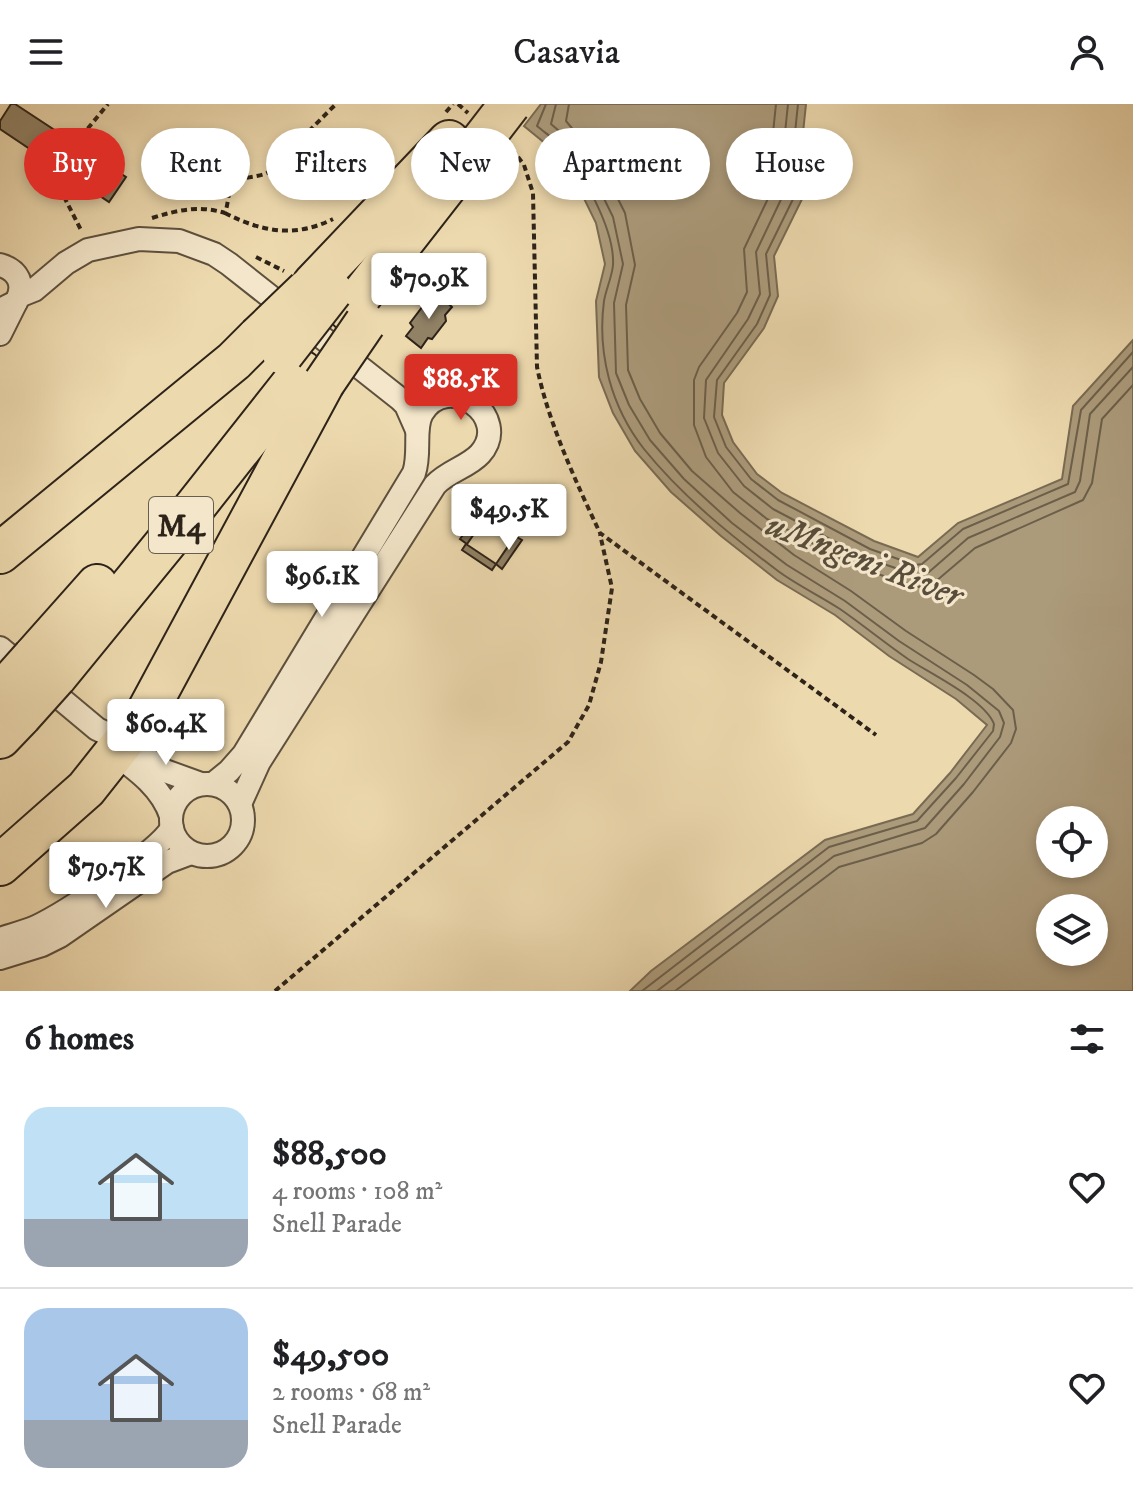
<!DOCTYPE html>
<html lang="en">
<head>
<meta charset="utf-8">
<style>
	:root { --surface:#fff; --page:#f6f6f6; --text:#202124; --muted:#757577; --line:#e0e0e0; --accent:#d93025 }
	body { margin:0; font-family:"IM FELL DW Pica",serif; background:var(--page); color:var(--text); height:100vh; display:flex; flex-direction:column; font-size:30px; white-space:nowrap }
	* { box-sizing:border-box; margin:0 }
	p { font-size:26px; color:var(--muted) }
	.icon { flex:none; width:44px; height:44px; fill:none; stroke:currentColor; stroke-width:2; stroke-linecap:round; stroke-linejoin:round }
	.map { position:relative; height:887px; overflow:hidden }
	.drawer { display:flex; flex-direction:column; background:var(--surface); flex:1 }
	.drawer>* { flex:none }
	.hud { position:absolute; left:24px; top:24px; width:1086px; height:72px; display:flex; gap:16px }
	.tools { position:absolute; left:1036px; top:702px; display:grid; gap:16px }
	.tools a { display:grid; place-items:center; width:72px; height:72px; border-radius:50%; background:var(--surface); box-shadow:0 4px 12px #0003; font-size:40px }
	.price { position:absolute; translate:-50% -68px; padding:0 18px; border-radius:8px; background:#fff; color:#222; font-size:26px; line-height:52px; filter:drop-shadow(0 2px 4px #0008) }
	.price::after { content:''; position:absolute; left:50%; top:48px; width:24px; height:18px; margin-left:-12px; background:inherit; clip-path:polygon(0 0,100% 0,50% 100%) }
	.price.active { background:var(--accent); color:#fff }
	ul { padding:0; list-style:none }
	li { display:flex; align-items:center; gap:24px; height:200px; padding:0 24px }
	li+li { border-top:2px solid var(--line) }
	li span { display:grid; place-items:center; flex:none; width:224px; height:160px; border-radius:24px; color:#555 }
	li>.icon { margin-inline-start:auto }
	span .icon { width:96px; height:96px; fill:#fffc; stroke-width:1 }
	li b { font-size:34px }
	h2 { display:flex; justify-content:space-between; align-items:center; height:96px; padding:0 24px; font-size:34px }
	.pill { padding:0 28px; border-radius:36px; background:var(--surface); box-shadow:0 4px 12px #0003; font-size:28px; line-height:72px }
	.pill.active { background:var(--accent); color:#fff }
	header { display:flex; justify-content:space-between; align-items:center; height:104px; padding:0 24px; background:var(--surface); font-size:36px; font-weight:600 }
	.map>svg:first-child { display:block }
	.water { fill:#ac9b7b; stroke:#796b53; stroke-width:2; fill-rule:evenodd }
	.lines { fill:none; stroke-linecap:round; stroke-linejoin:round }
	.shore { stroke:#6c5f4a; stroke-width:2 }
	.building { fill:#918266; stroke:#2d2318; stroke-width:2 }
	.street-casing { stroke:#5d503e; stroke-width:26 }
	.highway-casing { stroke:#2d2318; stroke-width:44 }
	.path { stroke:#2d2318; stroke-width:4; stroke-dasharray:6 4; stroke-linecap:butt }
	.street { stroke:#f3e6ca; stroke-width:22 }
	.highway { stroke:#edd9ae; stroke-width:40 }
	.highway-bridge-casing { stroke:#2d2318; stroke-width:44; stroke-linecap:butt }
	.highway-bridge { stroke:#edd9ae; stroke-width:40 }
	.labels { text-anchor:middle; stroke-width:6; stroke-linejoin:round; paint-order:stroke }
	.shield { fill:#f3e6ca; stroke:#685e4d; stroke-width:2 }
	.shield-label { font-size:32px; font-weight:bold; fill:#2d2318 }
	.water-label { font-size:36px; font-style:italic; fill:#594d3b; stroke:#f3e6ca }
</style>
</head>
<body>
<header><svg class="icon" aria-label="menu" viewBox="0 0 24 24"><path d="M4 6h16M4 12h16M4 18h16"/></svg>Casavia<svg class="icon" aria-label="person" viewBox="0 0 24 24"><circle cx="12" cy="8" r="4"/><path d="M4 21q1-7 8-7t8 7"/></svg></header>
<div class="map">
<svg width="1133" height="887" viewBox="0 0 1133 887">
	<rect width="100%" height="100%" fill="#edd9ae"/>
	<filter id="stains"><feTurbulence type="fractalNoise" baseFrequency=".0025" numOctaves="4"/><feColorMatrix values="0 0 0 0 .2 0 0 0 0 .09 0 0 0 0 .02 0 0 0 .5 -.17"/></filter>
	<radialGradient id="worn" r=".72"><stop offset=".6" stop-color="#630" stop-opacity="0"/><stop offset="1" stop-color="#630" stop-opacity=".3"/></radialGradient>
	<!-- water -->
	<path class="water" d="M 541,0 L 806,0 L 801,48 L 804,91 L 774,152 L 778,192 L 764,224 L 724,279 L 722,311 L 733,338 L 757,370 L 782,389 L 874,437 L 918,453 L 958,419 L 1062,375 L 1073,302 L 1133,236 L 1133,887 L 630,887 L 651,867 L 825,736 L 913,710 L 950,669 L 987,621 L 956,595 L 889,552 L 835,511 L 777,476 L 721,432 L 671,388 L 635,347 L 613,309 L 599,273 L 596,197 L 605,160 L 596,119 L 574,74 L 552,45 L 524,22 ZM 1050,716 L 1094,716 L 1094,760 L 1050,760 ZM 1050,804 L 1094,804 L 1094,848 L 1050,848 Z"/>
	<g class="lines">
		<!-- shore -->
		<g class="shore">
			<path d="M 546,0 L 537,22 C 544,28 553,34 560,41 C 582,68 615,125 613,161 C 612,173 606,185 604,197 C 597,249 611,303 644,345 C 682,392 730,431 778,467 C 797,481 820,492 840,505 C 863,521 885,539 908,555 C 931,570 985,596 994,620 L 993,627 L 956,674 L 917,717 L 829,743 L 642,887"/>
			<polyline points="556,0 551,20 566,33 589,64 613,113 623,160 614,199 616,269 629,301 650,336 684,375 732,419 787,461 845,497 899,537 967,581 999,607 1004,619 1000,633 964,680 925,724 834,752 657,887"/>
			<polyline points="569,0 566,17 599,57 625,109 635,161 626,201 628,266 640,295 660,329 692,367 740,409 794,451 851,487 906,527 974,571 993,585 1013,606 1016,625 1011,639 973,688 936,730 922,739 839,763 675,887"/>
			<polyline points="776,0 771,48 773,84 744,145 747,188 737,209 699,263 694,276 694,321 706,353 733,388 767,415 859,464 918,483 935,478 975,444 1083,396 1092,379 1102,315 1133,281"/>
			<polyline points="788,0 783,48 785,87 756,148 760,190 748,215 706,276 704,314 718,349 744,382 773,405 866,454 916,471 929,468 968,434 1075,388 1080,377 1090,310 1133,263"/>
			<polyline points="798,0 793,48 796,89 766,150 770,191 757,220 717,276 714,313 726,343 751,375 778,396 870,445 915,461 922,460 963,425 1068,380 1081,306 1133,248"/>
		</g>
	</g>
	<!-- building -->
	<g class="building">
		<polygon points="11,0 15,0 126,73 109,98 0,25 0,17"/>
		<polygon points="439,191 452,203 445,211 446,217 432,235 428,234 421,244 406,232 413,223 410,219 426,198 431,200"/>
		<polygon points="481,407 487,411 467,440 460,435"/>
		<polygon points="515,432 522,436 502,465 496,460"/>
		<polygon points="466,440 496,460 492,466 462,446"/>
	</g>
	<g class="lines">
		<defs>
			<g id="street">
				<path d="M 0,161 C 18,166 26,181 16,198 L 0,206"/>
				<polyline points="19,192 34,186 66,159 88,146 139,135 179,137 214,150 229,160 400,295 406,301 417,326"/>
				<polyline points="0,230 16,198"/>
				<polyline points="0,544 97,625 123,637 165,667 201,680"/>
				<path d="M 114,649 C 137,666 162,684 171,712"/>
				<circle cx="207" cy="716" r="36"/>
				<path d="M 213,680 L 229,667 L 244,650 L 414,369 C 421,349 413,324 422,309 C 448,266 513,313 480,350 C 468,363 448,367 435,381 L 259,658 L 240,700"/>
				<path d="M 0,835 C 12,831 24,828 36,823 C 64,810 158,748 172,724"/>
				<polyline points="0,854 42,841 60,832 167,758 191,749"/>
			</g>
			<g id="highway">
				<polyline points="313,180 449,37"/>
				<polyline points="349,207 470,52"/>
				<polyline points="0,449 234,257 258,233"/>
				<polyline points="33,553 97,481"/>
				<polyline points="56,573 190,409 302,267"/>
				<polyline points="0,634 21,612"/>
				<polyline points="0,761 86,685 147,608 324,279"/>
			</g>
		</defs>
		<!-- street casing -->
		<use href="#street" class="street-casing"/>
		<!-- highway casing -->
		<use href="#highway" class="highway-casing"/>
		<!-- path -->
		<g class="path">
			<polyline points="458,0 468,9"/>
			<polyline points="446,8 453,0"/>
			<polyline points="75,40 108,0"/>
			<path d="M 512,45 L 524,61 L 533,89 L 537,263 C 548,318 576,378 600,429 L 876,631"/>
			<polyline points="59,65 56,77 82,128"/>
			<path d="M 225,109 C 262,128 295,134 333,115"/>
			<path d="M 152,114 C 178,106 199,101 225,109 C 228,101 228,90 231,83 C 236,72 257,74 267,69 L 336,0"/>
			<polyline points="256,153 284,167"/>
			<polyline points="275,887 568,638 589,601 601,558 612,484 600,430"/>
		</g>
		<!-- street -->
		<use href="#street" class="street"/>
		<!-- highway -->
		<use href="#highway" class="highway"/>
		<defs>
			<g id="highway-bridge">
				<polyline points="470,52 510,0"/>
				<polyline points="258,233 307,186"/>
				<polyline points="283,250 332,187"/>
				<polyline points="324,279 365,219"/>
				<polyline points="0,590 33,553"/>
				<polyline points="21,612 56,573"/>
			</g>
		</defs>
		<!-- highway-bridge casing -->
		<use href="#highway-bridge" class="highway-bridge-casing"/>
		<!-- highway-bridge -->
		<use href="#highway-bridge" class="highway-bridge"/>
	</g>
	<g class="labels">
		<!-- shield labels -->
		<rect class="shield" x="149" y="393" width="64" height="56" rx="6"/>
		<g class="shield-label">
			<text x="181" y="432">M4</text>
		</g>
		<!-- water labels -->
		<g class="water-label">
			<text transform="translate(865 454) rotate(21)" y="13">uMngeni River</text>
		</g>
	</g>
	<rect width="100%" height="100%" filter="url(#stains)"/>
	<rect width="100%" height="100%" fill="url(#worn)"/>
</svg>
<div class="tools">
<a><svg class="icon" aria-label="locate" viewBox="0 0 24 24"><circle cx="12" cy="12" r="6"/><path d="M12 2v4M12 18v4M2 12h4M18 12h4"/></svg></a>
<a><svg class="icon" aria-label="layers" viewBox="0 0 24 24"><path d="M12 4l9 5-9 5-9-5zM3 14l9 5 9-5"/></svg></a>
</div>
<b class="price" style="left:429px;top:217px">$70.9K</b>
<b class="price active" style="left:461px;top:318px">$88.5K</b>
<b class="price" style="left:509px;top:448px">$49.5K</b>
<b class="price" style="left:322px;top:515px">$96.1K</b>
<b class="price" style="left:166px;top:663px">$60.4K</b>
<b class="price" style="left:106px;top:806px">$79.7K</b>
<div class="hud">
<a class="pill active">Buy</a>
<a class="pill">Rent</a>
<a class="pill">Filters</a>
<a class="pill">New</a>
<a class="pill">Apartment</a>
<a class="pill">House</a>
</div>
</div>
<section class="drawer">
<h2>6 homes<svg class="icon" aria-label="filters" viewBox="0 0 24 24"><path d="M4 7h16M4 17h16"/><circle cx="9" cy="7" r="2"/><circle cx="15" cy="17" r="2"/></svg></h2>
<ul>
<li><span style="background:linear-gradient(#bfe0f5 70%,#9aa5b1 0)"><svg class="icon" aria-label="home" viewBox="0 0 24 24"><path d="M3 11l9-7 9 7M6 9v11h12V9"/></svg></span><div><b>$88,500</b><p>4 rooms · 108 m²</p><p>Snell Parade</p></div><svg class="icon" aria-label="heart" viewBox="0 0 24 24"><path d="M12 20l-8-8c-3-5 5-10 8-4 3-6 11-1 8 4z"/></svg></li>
<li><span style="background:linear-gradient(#a9c7e8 70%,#9aa5b1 0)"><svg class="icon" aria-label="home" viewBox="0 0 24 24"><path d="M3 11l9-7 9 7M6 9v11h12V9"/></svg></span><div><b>$49,500</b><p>2 rooms · 68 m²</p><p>Snell Parade</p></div><svg class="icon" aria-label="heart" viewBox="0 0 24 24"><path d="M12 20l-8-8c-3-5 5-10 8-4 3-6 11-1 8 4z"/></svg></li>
</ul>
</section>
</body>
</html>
